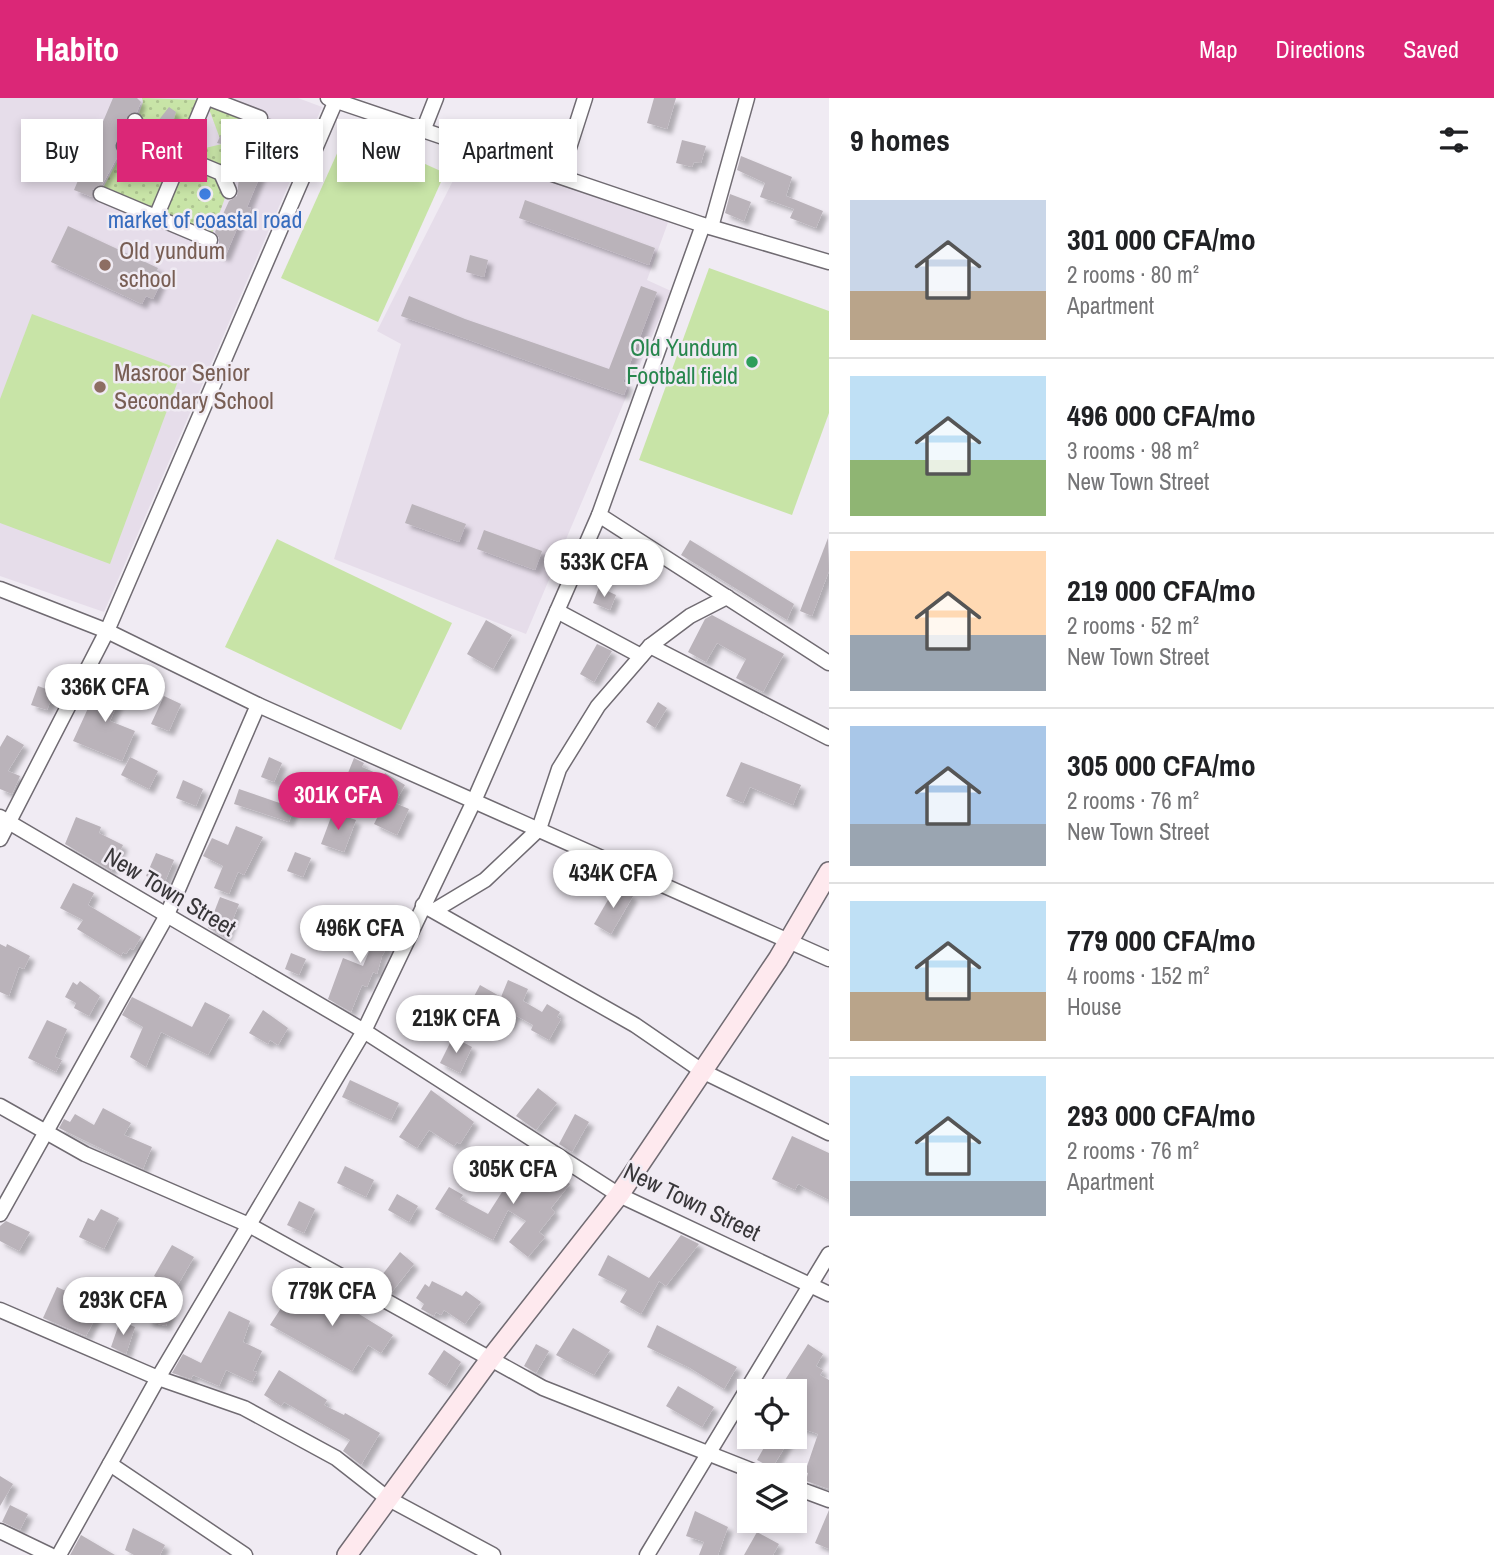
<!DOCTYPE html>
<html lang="en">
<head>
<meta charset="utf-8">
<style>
	:root { --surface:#fff; --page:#f2f2f2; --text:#202124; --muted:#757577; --line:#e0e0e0; --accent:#db2777 }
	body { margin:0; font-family:"Archivo Narrow",sans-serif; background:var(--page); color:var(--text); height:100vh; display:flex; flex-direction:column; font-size:26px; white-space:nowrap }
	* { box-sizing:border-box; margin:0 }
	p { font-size:23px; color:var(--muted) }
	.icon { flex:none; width:38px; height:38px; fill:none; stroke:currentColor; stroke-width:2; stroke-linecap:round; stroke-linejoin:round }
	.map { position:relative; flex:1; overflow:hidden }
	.panel { display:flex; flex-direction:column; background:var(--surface); width:665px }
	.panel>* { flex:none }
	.guide { position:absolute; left:21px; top:21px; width:665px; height:63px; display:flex; gap:14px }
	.fabs { position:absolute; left:737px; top:1281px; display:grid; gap:14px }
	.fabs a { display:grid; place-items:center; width:70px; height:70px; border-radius:0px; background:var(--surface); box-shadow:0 4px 10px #0003; font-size:35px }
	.price { position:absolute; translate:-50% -60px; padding:0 16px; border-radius:24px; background:#fff; color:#222; font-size:23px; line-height:46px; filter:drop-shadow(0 2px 4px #0008) }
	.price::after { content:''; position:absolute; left:50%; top:42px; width:21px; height:16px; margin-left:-10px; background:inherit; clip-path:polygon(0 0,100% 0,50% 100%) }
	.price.on { background:var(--accent); color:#fff }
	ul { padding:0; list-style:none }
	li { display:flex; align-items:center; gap:21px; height:175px; padding:0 21px }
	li+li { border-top:2px solid var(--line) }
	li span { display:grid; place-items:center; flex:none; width:196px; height:140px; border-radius:0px; color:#555 }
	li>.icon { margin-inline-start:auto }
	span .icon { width:84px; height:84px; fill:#fffc; stroke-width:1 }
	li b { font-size:30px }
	h2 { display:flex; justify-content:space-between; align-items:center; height:84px; padding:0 21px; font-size:30px }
	.pill { padding:0 24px; border-radius:0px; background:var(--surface); box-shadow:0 4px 10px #0003; font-size:24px; line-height:63px }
	.pill.on { background:var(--accent); color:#fff }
	header { display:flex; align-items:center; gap:42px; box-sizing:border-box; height:98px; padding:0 35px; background:var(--accent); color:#fff }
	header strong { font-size:33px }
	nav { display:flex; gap:38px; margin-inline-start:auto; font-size:24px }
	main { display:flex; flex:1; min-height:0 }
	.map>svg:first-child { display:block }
	.built { fill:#e6ddea }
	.grass { fill:url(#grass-dots) }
	.park { fill:#c8e4a7 }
	.building { fill:#bab3ba; filter:url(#shadow) }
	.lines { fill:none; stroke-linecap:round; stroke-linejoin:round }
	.street-casing { stroke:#706b72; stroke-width:17 }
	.secondary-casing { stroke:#706b72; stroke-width:22 }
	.street { stroke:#fff; stroke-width:14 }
	.secondary { stroke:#fee9ee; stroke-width:19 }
	.shop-dot { fill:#3f7fe0; stroke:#f0ebf3; stroke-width:2.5 }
	.education-dot { fill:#8d6e63; stroke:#f0ebf3; stroke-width:2.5 }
	.leisure-dot { fill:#2e9e5b; stroke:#f0ebf3; stroke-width:2.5 }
	.labels { text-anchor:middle; stroke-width:5; stroke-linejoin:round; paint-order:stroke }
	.shop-label { font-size:24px; fill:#366cbe; stroke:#f0ebf3 }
	.education-label { font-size:24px; fill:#785e54; stroke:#f0ebf3; text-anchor:start }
	.leisure-label { font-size:24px; fill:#27864d; stroke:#f0ebf3; text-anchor:end }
	.street-label { font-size:24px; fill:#383639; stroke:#f0ebf3 }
</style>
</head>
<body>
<header>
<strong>Habito</strong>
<nav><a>Map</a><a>Directions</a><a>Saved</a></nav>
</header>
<main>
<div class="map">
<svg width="829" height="1457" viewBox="0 0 829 1457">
	<defs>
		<pattern id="grass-dots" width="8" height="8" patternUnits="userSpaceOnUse" patternTransform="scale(1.75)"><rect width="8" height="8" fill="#c8e4a7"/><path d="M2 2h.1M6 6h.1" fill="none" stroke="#adc490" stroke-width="1.8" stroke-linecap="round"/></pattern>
		<filter id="shadow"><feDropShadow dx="5" dy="5" stdDeviation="2" flood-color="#0004"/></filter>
	</defs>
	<rect width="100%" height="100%" fill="#f0ebf3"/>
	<!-- built -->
	<g class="built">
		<polygon points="0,0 298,0 322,9 104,514 0,478"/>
		<polygon points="467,55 670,119 647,182 671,193 526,536 334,461 401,246 377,233"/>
	</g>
	<!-- grass -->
	<g class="grass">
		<polygon points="142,0 199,2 183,43 169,49 144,39 138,19 143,4"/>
		<polygon points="213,8 253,22 256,33 243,64 221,71 198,58 197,52 222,46 209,11"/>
		<polygon points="142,46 166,57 171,70 151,113 103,90 124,51"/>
		<polygon points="193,69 217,78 226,97 211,139 164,117 180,74"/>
	</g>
	<!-- park -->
	<g class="park">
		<polygon points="348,31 445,75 378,224 281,180"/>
		<polygon points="709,170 829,213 829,315 792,417 639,362"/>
		<polygon points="32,216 182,272 110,466 0,425 0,301"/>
		<polygon points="277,441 452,525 401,632 225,549"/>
	</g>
	<!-- building -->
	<g class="building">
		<polygon points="113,0 137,0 141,4 137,14 127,18 123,38 115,46 119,56 102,87 92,92 92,99 74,92"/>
		<polygon points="654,0 676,0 667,31 647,25"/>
		<polygon points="169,9 176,14 171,30 158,23"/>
		<polygon points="269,20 282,25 264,77 261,76 247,109 251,110 246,122 241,121 225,159 208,151 219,146 219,140 215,134 229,103 237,98 239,79 249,70 246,61 260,29 267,27"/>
		<polygon points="225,28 235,33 229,48 217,45"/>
		<polygon points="527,33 543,38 536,60 520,55"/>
		<polygon points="682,42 706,48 701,65 694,64 692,69 676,65"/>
		<polygon points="741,58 792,79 786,98 823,113 816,130 790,120 794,111 760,99 765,85 737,72"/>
		<polygon points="730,96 751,104 744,123 725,115"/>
		<polygon points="525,102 655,150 649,167 519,120"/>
		<polygon points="68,128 158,170 153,181 161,184 153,201 146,198 142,206 51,164"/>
		<polygon points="470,157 488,162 484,179 466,174"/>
		<polygon points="641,188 657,194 623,284 628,286 624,297 401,218 409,198 465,221 609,271"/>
		<polygon points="412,406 466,426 459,444 405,425"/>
		<polygon points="484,432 542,453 535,472 477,451"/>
		<polygon points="828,440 829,473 812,518 800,513"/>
		<polygon points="690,442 794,506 787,522 681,457"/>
		<polygon points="618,454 632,460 627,471 613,465"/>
		<polygon points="599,489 616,497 610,512 593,505"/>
		<polygon points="712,517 784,556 763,594 736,580 746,561 717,545 706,564 688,554 705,521"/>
		<polygon points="486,522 512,537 493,571 467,556"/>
		<polygon points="597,546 612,553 594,584 580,576"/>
		<polygon points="101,582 124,591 110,623 135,633 122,663 73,643"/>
		<polygon points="38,588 54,594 47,612 31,607"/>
		<polygon points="164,598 181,606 169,633 151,626"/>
		<polygon points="658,604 667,610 655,630 646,624"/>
		<polygon points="7,637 24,647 8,673 20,678 12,696 0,691 0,649"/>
		<polygon points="130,659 158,673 149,691 121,677"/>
		<polygon points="269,659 282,665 274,684 261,679"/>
		<polygon points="354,660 364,665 362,669 383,678 385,675 405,687 395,705 409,711 397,737 374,726 382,710 342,690"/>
		<polygon points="741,664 801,687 793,707 750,689 743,705 726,698"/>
		<polygon points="183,682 203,691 196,708 176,700"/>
		<polygon points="311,684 326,690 319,704 300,696 304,687 309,689"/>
		<polygon points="239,691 294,710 289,724 234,706"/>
		<polygon points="333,714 356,722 344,754 321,746"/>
		<polygon points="76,719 101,729 99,735 123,747 111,773 65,746"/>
		<polygon points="236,728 263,739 244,777 238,774 229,796 214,790 223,768 203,758 212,740 228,747"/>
		<polygon points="295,754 311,760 303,779 287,773"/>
		<polygon points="156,755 174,762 164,786 146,778"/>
		<polygon points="73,785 94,795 88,807 141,839 133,852 130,850 126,856 123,854 121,858 77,831 83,822 60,810"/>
		<polygon points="616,788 633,798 611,836 594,826"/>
		<polygon points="220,799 239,806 226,839 208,830"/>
		<polygon points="362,818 395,835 382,858 377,876 373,874 367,889 362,887 351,914 328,901 343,860 363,868 373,844 354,834"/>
		<polygon points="0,846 6,849 7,846 30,858 24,871 19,869 9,898 0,894"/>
		<polygon points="291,855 306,861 299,877 285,871"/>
		<polygon points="508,882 528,891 523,903 542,914 547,906 560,914 557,919 561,921 549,942 531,932 533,927 515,917 509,927 493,918 490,925 470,915 475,906 471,904 480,887 501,899"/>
		<polygon points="80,883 100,898 89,918 74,910 76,905 65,899 73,884 77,887"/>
		<polygon points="132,899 192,929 205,904 230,917 208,957 161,934 146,969 130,959 143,929 122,917"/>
		<polygon points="263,912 288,930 278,947 270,942 268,946 249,935"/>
		<polygon points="47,922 67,931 55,959 62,962 56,974 28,960"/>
		<polygon points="453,939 472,949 460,975 440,965"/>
		<polygon points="350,982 399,1005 391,1022 342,999"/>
		<polygon points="538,990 557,1005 536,1032 516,1018"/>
		<polygon points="431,992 474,1024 460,1046 457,1044 454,1048 429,1032 417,1050 399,1039"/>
		<polygon points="103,1010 131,1025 124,1037 152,1049 143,1071 59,1030 64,1021 70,1024 75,1016 94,1027"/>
		<polygon points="575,1016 589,1024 572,1054 559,1046"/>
		<polygon points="792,1038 829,1055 829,1102 798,1086 795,1092 772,1081"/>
		<polygon points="525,1058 570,1086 551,1110 555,1114 539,1134 545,1139 528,1159 509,1144 526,1123 508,1112 493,1142 435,1111 449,1089 463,1097 460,1101 488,1116"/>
		<polygon points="345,1068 374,1082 366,1099 337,1085"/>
		<polygon points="397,1096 418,1108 409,1124 388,1112"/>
		<polygon points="299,1103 315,1111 304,1135 287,1127"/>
		<polygon points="101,1111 119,1120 104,1151 79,1139 88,1120 94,1123"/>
		<polygon points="6,1123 30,1134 19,1153 0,1143 0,1128"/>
		<polygon points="681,1137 699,1146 666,1188 659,1183 641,1216 620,1204 627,1192 598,1177 608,1157 649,1180"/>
		<polygon points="172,1147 194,1159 176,1190 154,1178"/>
		<polygon points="400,1154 414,1166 391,1195 375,1186"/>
		<polygon points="432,1183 462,1198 466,1193 481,1204 465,1226 444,1212 441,1217 436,1214 434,1218 421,1211 424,1206 416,1200 425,1186 429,1189"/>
		<polygon points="328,1184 352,1199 346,1208 393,1237 381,1255 368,1247 352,1273 270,1227 287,1201 308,1215"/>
		<polygon points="57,1189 101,1209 86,1238 43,1220"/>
		<polygon points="153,1201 172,1207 166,1228 147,1223"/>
		<polygon points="229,1213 250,1223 243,1244 262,1253 253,1273 257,1274 252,1284 226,1272 219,1288 193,1277 191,1281 172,1275 183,1256 201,1265"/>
		<polygon points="120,1223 135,1229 126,1256 111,1249"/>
		<polygon points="657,1227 737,1269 724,1291 690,1270 647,1249"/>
		<polygon points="573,1230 610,1252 594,1277 556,1257"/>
		<polygon points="536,1246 549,1253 536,1275 524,1268"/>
		<polygon points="808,1246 823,1256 816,1268 823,1272 820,1277 829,1282 829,1391 806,1383 808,1375 805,1374 818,1336 794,1328 794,1293 778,1293"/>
		<polygon points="444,1252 461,1264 446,1288 428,1276"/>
		<polygon points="279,1272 327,1302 324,1307 344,1317 345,1315 380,1335 361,1367 343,1353 350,1342 284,1304 281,1308 264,1297"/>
		<polygon points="678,1288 714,1309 702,1329 666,1308"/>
		<polygon points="770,1339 791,1339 772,1370 757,1362"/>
		<polygon points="0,1378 13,1386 0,1408"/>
		<polygon points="10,1407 28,1416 20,1432 2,1424"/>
		<polygon points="829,1412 829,1451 815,1445"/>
		<polygon points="695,1413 728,1429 718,1457 699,1457 704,1444 686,1438"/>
		<polygon points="133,1430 165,1447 160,1457 134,1457 125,1452"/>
		<polygon points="757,1434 779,1446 773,1457 744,1457"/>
		<polygon points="81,1437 115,1457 70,1457"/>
	</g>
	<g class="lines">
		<defs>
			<g id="street">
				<polyline points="208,0 260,20"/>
				<polyline points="328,0 703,127 829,164"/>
				<polyline points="135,23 144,43"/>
				<polyline points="423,33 436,0"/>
				<polyline points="124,48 144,43 221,75 229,93"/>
				<polyline points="221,75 240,68"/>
				<polyline points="560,78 585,0"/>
				<polyline points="101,96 210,142"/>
				<polyline points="156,119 206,0"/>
				<polyline points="703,127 599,417 829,565"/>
				<polyline points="711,129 747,0"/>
				<polyline points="0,491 107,533 258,607 829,861"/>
				<polyline points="557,513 641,558"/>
				<polyline points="650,548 829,640"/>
				<polyline points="0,719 364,933 619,1097 829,1196"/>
				<polyline points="0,741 107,533 337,0"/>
				<polyline points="423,807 635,927 702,973 829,1035"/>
				<polyline points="435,812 485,782 539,731 559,671 598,608 650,548 690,518 727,499"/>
				<polyline points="0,1008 85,1056 249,1127 543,1290 763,1377"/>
				<polyline points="0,1116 166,819 258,607"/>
				<polyline points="0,1212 158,1280 244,1310 336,1360 387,1400 493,1457"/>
				<polyline points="110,1366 245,1457"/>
				<polyline points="794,1389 829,1402"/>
				<polyline points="0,1433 50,1457"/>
				<polyline points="59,1457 158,1280 364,933 474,703 599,417"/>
				<polyline points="647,1457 829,1156"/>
			</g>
			<polyline id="secondary" points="347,1457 491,1260 619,1097 778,861 829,774"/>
		</defs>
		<!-- street casing -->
		<use href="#street" class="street-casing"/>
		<!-- secondary casing -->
		<use href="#secondary" class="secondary-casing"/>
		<!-- street -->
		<use href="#street" class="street"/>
		<!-- secondary -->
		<use href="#secondary" class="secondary"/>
	</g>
	<!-- markers -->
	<circle class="shop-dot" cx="205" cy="96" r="7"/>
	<g class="education-dot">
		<circle cx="105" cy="167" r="7"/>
		<circle cx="100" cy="289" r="7"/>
	</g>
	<circle class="leisure-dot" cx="752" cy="264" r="7"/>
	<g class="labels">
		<!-- shop labels -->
		<g class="shop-label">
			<text x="205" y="130">market of coastal road</text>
		</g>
		<!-- education labels -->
		<g class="education-label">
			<text x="119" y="161">Old yundum<tspan x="119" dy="28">school</tspan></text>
			<text x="114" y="283">Masroor Senior<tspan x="114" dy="28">Secondary School</tspan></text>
		</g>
		<!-- leisure labels -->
		<g class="leisure-label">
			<text x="738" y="258">Old Yundum<tspan x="738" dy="28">Football field</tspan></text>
		</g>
		<!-- street labels -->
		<g class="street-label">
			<text transform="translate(170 794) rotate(31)" y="8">New Town Street</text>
			<text transform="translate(692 1104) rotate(26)" y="8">New Town Street</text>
		</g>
	</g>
</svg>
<div class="fabs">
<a><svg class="icon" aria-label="locate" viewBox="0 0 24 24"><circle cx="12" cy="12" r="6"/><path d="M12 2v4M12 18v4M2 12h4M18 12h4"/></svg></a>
<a><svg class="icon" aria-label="layers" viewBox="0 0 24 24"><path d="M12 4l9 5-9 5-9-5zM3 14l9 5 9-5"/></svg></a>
</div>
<b class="price" style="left:604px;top:501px">533K CFA</b>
<b class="price" style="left:105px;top:626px">336K CFA</b>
<b class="price on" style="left:338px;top:734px">301K CFA</b>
<b class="price" style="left:613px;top:812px">434K CFA</b>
<b class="price" style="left:360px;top:867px">496K CFA</b>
<b class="price" style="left:456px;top:957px">219K CFA</b>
<b class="price" style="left:513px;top:1108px">305K CFA</b>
<b class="price" style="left:332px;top:1230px">779K CFA</b>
<b class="price" style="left:123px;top:1239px">293K CFA</b>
<div class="guide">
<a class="pill">Buy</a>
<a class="pill on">Rent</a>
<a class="pill">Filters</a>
<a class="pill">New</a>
<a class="pill">Apartment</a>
</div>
</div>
<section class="panel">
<h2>9 homes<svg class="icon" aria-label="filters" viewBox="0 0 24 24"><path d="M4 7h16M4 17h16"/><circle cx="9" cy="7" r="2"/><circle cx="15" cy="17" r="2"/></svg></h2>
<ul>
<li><span style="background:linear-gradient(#c9d6e8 65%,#b9a48a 0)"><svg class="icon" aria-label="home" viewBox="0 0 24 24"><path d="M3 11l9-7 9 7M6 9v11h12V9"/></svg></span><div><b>301 000 CFA/mo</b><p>2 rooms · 80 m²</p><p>Apartment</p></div></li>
<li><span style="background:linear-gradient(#bfe0f5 60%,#8fb573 0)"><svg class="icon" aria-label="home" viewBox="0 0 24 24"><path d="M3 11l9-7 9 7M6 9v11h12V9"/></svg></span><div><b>496 000 CFA/mo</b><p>3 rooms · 98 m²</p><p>New Town Street</p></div></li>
<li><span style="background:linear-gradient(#ffd9b3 60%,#9aa5b1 0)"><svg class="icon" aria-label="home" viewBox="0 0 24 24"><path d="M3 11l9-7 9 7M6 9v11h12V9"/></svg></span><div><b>219 000 CFA/mo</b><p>2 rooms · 52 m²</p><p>New Town Street</p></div></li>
<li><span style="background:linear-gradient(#a9c7e8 70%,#9aa5b1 0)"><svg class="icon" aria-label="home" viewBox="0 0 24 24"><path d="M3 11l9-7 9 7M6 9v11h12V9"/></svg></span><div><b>305 000 CFA/mo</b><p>2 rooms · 76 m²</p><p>New Town Street</p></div></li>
<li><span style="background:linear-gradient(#bfe0f5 65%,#b9a48a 0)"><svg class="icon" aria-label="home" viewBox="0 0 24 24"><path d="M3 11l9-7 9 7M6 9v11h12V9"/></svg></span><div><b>779 000 CFA/mo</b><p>4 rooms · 152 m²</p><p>House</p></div></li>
<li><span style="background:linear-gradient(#bfe0f5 75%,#9aa5b1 0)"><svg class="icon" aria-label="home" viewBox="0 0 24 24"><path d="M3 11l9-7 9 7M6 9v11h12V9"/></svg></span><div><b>293 000 CFA/mo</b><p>2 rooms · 76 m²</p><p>Apartment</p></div></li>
</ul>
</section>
</main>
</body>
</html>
